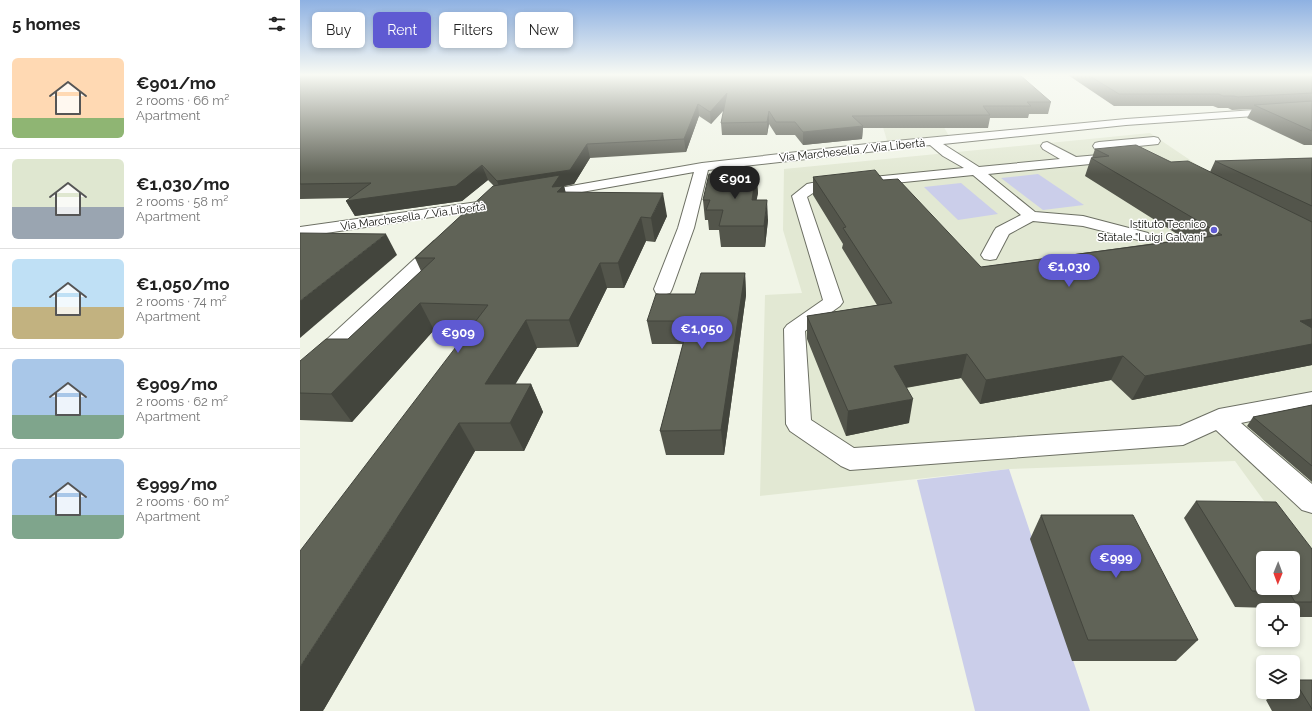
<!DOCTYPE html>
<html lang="en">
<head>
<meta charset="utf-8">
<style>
	:root { --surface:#fff; --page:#f2f2f2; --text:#222; --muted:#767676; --line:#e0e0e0; --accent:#5f5ad2 }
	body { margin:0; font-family:Raleway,sans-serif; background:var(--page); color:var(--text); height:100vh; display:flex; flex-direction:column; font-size:15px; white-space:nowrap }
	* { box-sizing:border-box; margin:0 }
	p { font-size:13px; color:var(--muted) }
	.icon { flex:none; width:22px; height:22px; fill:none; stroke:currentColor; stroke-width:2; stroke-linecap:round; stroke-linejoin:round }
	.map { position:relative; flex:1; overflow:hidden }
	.details { display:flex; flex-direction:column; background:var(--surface); width:300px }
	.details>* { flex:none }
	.banner { position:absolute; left:12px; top:12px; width:380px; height:36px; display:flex; gap:8px }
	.needle { width:26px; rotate:181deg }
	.controls { position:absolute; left:956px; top:551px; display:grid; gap:8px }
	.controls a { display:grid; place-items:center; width:44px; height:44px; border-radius:6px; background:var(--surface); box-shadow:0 2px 6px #0003; font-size:20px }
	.price { position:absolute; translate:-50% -34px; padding:0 9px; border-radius:14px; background:var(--accent); color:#fff; font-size:13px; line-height:26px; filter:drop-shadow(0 1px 2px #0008) }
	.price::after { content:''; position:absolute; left:50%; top:24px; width:12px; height:9px; margin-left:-6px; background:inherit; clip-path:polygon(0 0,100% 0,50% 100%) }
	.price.active { background:#222; color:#fff }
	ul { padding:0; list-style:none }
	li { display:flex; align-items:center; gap:12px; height:100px; padding:0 12px }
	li+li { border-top:1px solid var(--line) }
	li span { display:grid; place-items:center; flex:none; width:112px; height:80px; border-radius:6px; color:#555 }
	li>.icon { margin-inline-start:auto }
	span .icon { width:48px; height:48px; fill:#fffc; stroke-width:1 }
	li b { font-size:17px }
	h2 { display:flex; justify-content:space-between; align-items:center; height:48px; padding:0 12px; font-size:17px }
	.chip { padding:0 14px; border-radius:6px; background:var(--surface); box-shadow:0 2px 6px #0003; font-size:14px; line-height:36px }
	.chip.active { background:var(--accent); color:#fff }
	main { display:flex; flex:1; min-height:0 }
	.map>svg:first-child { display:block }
	.built { fill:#e2e8d3 }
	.green { fill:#cbceea }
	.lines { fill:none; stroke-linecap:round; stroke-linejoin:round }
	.minor-casing { stroke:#6c6f63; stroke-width:2 }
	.minor { fill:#fff; fill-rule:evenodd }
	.wall { fill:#53554b }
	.shaded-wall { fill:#43453d }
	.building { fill:#606357; stroke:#43453d; fill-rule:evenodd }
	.poi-dot { fill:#5f5ad2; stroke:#fff; stroke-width:1.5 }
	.labels { text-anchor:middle; stroke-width:3; stroke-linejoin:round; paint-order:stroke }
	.far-street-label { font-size:11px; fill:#0d0e09; stroke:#fff }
	.far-poi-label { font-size:11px; fill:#0d0e09; stroke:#fff; text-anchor:end }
</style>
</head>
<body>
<main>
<section class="details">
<h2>5 homes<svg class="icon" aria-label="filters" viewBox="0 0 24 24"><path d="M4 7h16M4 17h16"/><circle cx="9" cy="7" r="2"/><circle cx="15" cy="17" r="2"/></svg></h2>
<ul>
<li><span style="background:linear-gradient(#ffd9b3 75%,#8fb573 0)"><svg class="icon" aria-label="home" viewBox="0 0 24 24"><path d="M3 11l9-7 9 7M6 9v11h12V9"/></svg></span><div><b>€901/mo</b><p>2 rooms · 66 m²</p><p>Apartment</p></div></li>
<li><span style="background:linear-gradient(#dfe7d0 60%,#9aa5b1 0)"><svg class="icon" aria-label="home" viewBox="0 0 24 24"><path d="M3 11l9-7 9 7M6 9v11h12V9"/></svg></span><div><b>€1,030/mo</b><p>2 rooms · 58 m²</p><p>Apartment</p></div></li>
<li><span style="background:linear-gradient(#bfe0f5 60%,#c2b280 0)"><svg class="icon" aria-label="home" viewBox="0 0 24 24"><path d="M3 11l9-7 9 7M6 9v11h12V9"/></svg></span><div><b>€1,050/mo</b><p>2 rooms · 74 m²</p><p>Apartment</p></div></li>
<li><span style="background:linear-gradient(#a9c7e8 70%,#7fa58c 0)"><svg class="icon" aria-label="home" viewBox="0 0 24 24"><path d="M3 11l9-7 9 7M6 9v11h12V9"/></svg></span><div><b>€909/mo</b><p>2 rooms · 62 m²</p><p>Apartment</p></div></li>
<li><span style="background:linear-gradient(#a9c7e8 70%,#7fa58c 0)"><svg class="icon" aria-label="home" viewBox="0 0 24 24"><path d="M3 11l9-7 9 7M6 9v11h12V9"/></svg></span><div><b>€999/mo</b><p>2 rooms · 60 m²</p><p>Apartment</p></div></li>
</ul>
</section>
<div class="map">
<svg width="1012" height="711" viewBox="0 0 1012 711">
	<rect width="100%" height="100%" fill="#f0f4e6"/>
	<!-- built -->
	<g class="built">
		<polygon points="569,80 619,82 650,138 588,144"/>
		<polygon points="850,133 970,214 1012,227 1012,563 1009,563 935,461 709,469 460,496 465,295 502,293 483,230 484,169"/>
	</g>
	<!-- green -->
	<g class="green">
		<polygon points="738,174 784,205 743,210 701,178"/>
		<polygon points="661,183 698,214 658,220 624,187"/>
		<polygon points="709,469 790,711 675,711 617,480"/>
	</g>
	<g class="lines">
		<defs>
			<g id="minor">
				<polygon points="1012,106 1012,112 826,125 643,144 679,167 760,159 743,149 741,146 743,143 747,142 776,157 821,153 825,154 827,157 825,160 821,161 688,174 735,212 783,216 848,233 850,236 848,239 842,241 783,226 733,221 709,234 696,259 690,260 684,259 681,255 694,231 696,228 721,215 673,175 516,191 507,197 543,302 540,306 505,331 511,420 554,448 880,426 919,409 1012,392 1012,408 941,423 1012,484 1012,513 1002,510 916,430 883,445 550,470 541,466 490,431 486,424 484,329 487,325 523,300 492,196 507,184 512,183 664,168 643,156 630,145 408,170 394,228 372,289 370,293 363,295 356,293 354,289 378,228 394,172 237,200 232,199 230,196 232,193 237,192 402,163 585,142 826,119"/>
				<polygon points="854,137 858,138 860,141 858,144 799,150 795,149 793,146 795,143 799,142"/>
				<polygon points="199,199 204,200 206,203 204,206 0,237 0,227"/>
				<polygon points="140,240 146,241 148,245 146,249 8,382 0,385 0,364 134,241"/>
			</g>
		</defs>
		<!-- minor casing -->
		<use href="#minor" class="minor-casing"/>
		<!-- minor -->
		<use href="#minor" class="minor"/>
	</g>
	<!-- wall -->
	<g class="wall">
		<polygon points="0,75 751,102 748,114 729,114 728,118 690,118 688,128 563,128 562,139 503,145 495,135 476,135 469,124 467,135 422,135 421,123 424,110 411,124 399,116 386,152 290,158 274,184 264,186 265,192 367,216 355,242 346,241 324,288 307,288 278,347 237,348 215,384 231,384 243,412 224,451 175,451 23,711 168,331 134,330 52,422 0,420 0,361 48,339 121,271 115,258 194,186 188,180 162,201 55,216 46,201 50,198 0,199"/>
		<polygon points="768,75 1012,75 1012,145 1004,145 947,118 952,109 932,110 928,108 918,108 913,106 814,106"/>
		<polygon points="795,149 871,162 910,172 915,161 1012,158 1012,365 832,400 811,380 680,404 661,378 606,388 609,423 546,436 507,339 507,316 577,305 542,248 543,244 513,195 513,177 583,180 681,267 885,239 785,176 791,158 792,158"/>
		<polygon points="456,174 458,193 456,200 468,220 465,247 421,247 419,230 409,230 408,220 405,220 403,200"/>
		<polygon points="445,273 446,295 424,455 366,455 360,431 383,344 352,344 347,321 395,294"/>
		<polygon points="1012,405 1012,482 947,426 953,417"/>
		<polygon points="896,501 1012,549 1012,617 993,617 993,610 972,610 971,608 935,607 884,518"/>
		<polygon points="741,515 898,640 876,661 772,661 730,539"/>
		<polygon points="994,680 1012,680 1012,711 972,711 966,700 977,692 993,692 993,681"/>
	</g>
	<!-- shaded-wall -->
	<g class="shaded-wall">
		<polygon points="427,93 428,105 411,124 410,112"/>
		<polygon points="398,104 399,116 386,152 384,139"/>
		<polygon points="469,111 469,124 467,135 467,122"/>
		<polygon points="563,126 562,139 503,145 503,132"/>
		<polygon points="287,144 290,158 274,184 264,186 270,208 203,196 197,181"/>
		<polygon points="182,165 188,180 162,201 55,216 46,201"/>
		<polygon points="456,174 458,193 453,220 452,200"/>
		<polygon points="363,193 367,216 355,242 351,218"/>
		<polygon points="467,200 468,220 465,247 464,226"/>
		<polygon points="341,217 346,241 324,288 318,263"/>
		<polygon points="86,234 97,255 0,338 0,301"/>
		<polygon points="300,263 307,288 278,347 269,320"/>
		<polygon points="445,273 446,295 424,455 421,430"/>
		<polygon points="120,303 134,330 52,422 31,394"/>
		<polygon points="1012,319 1012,339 1000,321"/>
		<polygon points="226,320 237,348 199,412 185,384"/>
		<polygon points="1012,344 1012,365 832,400 845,376"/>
		<polygon points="667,354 661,378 591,390 594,366"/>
		<polygon points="823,356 811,380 680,404 686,380"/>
		<polygon points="231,384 243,412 224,451 210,423"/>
		<polygon points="613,399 609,423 546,436 548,411"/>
		<polygon points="159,423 175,451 23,711 0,711 0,667"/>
	</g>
	<!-- building -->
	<g class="building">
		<polygon points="0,75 720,75 751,102 727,102 731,106 683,106 690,115 552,116 563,126 503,132 495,122 476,122 469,111 467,122 421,123 427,93 410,112 398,104 384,139 287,144 270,170 197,181 182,165 156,186 46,201 71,183 0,184"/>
		<polygon points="788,75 993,75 1012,76 1012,93 938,97 934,96 923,96 919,94 819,94"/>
		<polygon points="1012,101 1012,131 954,105"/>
		<polygon points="836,145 871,162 888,161 1012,222 1012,319 1000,321 1012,328 1012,344 845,376 823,356 686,380 667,354 594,366 613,399 548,411 507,316 592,303 543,228 546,227 513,177 575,170 583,180 598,179 681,267 922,235 791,158 809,156 795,149"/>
		<polygon points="1012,158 1012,206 915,161"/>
		<polygon points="409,174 456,174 452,200 467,200 464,226 419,226 423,210 406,210 410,200 403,200"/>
		<polygon points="260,175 252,187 263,186 257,192 363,193 351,218 341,217 318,263 300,263 269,320 226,320 185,384 231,384 210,423 159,423 0,667 0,551 188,305 120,303 31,394 0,393 0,361 26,339 48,339 135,258 115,258 193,186"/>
		<polygon points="0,233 86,234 0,301"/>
		<polygon points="401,273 445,273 421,430 360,431 389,321 347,321 356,294 395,294"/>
		<polygon points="1012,405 1012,466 953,417"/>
		<path d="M 896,501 L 976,502 L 1012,549 L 1012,602 L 995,602 L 989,592 L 952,591 ZM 963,558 L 993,558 L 993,588 L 963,588 Z"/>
		<polygon points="741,515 833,515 898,640 788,640"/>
		<polygon points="994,680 1012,680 1012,709"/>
	</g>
	<!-- sky -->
	<linearGradient id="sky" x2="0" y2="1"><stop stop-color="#8eb1e2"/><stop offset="0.43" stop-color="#f8faf4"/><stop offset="1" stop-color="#f8faf4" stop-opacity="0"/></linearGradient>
	<rect width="1012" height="174" fill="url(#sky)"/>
	<!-- markers -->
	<circle class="poi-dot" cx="914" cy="230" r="4"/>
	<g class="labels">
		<!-- far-street labels -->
		<g class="far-street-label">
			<text transform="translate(552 150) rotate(-6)" y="4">Via Marchesella / Via Libertà</text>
			<text transform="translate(113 216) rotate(-8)" y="4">Via Marchesella / Via Libertà</text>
		</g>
		<!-- far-poi labels -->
		<g class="far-poi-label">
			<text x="906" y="228">Istituto Tecnico<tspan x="906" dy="13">Statale "Luigi Galvani"</tspan></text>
		</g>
	</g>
</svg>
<div class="controls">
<a><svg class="needle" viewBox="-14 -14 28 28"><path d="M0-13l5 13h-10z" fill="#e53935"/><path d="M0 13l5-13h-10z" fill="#767676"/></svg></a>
<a><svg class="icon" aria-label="locate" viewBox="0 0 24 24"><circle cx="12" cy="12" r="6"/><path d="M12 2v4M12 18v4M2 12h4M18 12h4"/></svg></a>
<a><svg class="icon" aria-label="layers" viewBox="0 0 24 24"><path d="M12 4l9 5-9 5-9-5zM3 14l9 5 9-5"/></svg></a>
</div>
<b class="price active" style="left:435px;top:200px">€901</b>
<b class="price" style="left:769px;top:288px">€1,030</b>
<b class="price" style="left:402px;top:350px">€1,050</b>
<b class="price" style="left:158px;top:354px">€909</b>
<b class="price" style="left:816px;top:579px">€999</b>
<div class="banner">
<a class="chip">Buy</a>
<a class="chip active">Rent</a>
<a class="chip">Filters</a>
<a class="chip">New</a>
</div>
</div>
</main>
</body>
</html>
